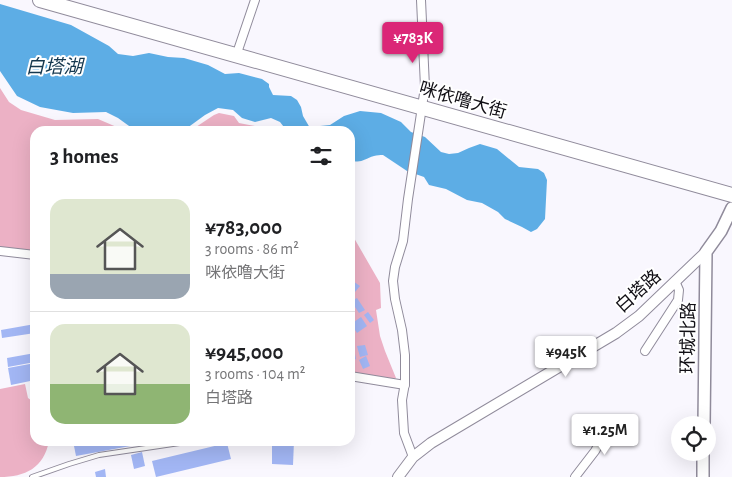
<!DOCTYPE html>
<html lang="en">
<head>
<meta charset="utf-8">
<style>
	:root { --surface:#fff; --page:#f6f6f6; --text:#202124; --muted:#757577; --line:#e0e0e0; --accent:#db2777 }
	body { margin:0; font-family:"Alegreya Sans","Noto Sans SC",sans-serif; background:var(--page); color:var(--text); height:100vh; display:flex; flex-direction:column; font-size:19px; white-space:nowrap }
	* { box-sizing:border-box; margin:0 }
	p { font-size:16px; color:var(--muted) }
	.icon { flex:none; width:28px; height:28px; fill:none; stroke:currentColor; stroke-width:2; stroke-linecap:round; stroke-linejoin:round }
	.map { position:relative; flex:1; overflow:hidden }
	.side { position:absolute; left:30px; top:126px; width:325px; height:320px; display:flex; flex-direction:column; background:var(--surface); border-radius:15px; box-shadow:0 5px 20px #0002 }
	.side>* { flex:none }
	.controls { position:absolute; left:671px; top:416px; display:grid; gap:10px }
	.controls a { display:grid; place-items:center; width:45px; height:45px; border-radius:50%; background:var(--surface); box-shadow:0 5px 20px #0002; font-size:25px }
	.price { position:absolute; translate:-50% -42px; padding:0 11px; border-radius:5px; background:#fff; color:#222; font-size:16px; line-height:32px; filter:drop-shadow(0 1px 2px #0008) }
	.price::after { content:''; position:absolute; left:50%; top:30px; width:15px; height:11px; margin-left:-8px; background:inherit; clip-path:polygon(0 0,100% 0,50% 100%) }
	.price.on { background:var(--accent); color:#fff }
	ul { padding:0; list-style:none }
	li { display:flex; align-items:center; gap:15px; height:125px; padding:0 20px }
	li+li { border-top:1px solid var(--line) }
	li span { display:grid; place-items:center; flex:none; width:140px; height:100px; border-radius:15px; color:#555 }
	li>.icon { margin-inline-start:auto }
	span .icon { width:60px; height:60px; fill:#fffc; stroke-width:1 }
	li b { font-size:21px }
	h2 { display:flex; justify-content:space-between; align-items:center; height:60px; padding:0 20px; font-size:21px }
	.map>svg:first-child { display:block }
	.green { fill:#ecb1c5 }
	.water { fill:#5dade5 }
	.building { fill:#a2b6f4 }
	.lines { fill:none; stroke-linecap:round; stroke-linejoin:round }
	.lane-casing { stroke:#908b9b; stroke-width:6 }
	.street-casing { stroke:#908b9b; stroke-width:10 }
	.secondary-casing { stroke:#908b9b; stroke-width:12 }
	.primary-casing { stroke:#908b9b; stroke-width:14 }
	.highway-casing { stroke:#908b9b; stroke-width:16 }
	.lane { stroke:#fff; stroke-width:4 }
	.street { stroke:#fff; stroke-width:8 }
	.secondary { stroke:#fff; stroke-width:10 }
	.primary { stroke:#fff; stroke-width:11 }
	.highway { stroke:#fff; stroke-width:14 }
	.labels { text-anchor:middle; stroke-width:4; stroke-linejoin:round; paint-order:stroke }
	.street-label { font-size:18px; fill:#110f15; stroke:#fff }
	.water-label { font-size:19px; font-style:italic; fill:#15384f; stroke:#fff }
</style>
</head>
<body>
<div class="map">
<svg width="732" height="477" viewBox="0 0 732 477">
	<rect width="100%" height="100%" fill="#f9f7fe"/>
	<!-- green -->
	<g class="green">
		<polygon points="0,88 9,102 21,110 55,120 98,119 119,128 122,131 35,131 35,254 0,249"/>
		<path d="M 219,113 L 234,116 L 239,123 C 244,124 249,125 255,126 C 264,126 271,125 278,131 L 190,131 L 214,115 Z"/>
		<polygon points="350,231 380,283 381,308 376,310 380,336 385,351 396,378 391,382 350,374"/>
		<path d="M 25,384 L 28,398 L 35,403 L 35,441 L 49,441 C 44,468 25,477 0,477 L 0,389 Z"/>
	</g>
	<!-- water -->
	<path class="water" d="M 0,4 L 71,25 L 109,46 L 118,54 L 133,56 L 149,53 L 168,57 L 184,58 L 208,65 L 225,74 L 239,73 L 262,79 L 269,84 L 269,87 L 273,95 L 291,96 L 297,100 L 301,107 L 303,116 L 310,128 L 318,130 L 320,126 L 330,125 L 344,116 L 360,111 L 381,113 L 401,122 L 411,132 L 425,137 L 441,152 L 449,154 L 458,153 L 469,148 L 480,144 L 497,149 L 519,167 L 538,169 L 544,173 L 547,180 L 545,219 L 537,229 L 531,232 L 522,227 L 505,219 L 498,212 L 482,203 L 467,200 L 446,189 L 429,185 L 424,177 L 407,171 L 383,155 C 380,155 377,155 374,156 C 364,159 361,164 350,160 L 350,131 L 287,131 L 280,122 L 271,118 L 255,122 L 242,118 L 233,110 L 218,108 L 205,115 L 183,131 L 136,131 L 118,118 L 106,112 L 73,113 L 40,107 L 17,96 L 0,71 Z"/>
	<!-- building -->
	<g class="building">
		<polygon points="350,279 360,286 355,292 350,289"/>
		<polygon points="357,298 365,310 359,313 351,301"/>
		<polygon points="368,312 374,320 370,323 364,315"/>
		<polygon points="361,317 367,326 357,333 351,324"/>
		<polygon points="35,324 35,333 2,338 1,330"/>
		<polygon points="365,345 368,355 360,357 357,346"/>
		<polygon points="354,349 356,359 350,361 350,350"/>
		<polygon points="35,353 35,362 8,367 7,358"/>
		<polygon points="366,356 370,366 363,369 359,360"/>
		<polygon points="35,363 35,380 11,385 8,368"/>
		<polygon points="73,441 135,441 136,445 76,456"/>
		<polygon points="272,441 294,441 293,465 272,464"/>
		<polygon points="227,443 231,459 156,477 152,461"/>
		<polygon points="142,452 145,466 134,469 131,455"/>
		<polygon points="105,469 106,477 96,477 95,472"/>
	</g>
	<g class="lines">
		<defs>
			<polyline id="lane" points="32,477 69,464 99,455 193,441"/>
			<g id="street">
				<polyline points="236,56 255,0"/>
				<polyline points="0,251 35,255"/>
				<polyline points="645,351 678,300 679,290 675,281"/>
				<polyline points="350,376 405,385"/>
				<polyline points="413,457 404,433 402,400 405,383 405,355 402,330 395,299 393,281 395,267 403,241 408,199 425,87 421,0"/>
				<polyline points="575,477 595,451 612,421"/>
			</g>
			<polyline id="secondary" points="398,477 413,457 431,443 616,333 639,316 706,252"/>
			<g id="primary">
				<polyline points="704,425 706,252 721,231 732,208"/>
				<polyline points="703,477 703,452"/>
			</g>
			<polyline id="highway" points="40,0 732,195"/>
		</defs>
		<!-- lane casing -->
		<use href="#lane" class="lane-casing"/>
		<!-- street casing -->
		<use href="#street" class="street-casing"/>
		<!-- secondary casing -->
		<use href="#secondary" class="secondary-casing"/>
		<!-- primary casing -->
		<use href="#primary" class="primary-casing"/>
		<!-- highway casing -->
		<use href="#highway" class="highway-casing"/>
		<!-- lane -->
		<use href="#lane" class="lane"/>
		<!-- street -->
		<use href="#street" class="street"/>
		<!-- secondary -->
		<use href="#secondary" class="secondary"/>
		<!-- primary -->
		<use href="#primary" class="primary"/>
		<!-- highway -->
		<use href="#highway" class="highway"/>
	</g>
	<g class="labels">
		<!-- street labels -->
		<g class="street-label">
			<text transform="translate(463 100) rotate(16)" y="6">咪依噜大街</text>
			<text transform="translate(638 291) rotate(-42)" y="6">白塔路</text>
			<text transform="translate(688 338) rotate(-89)" y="6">环城北路</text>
		</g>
		<!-- water labels -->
		<g class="water-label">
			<text x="54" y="73">白塔湖</text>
		</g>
	</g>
</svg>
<div class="controls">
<a><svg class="icon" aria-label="locate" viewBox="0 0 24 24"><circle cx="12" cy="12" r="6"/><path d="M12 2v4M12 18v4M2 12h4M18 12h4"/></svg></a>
</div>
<b class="price on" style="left:413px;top:64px">¥783K</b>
<b class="price" style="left:566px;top:378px">¥945K</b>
<b class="price" style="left:605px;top:456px">¥1.25M</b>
<section class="side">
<h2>3 homes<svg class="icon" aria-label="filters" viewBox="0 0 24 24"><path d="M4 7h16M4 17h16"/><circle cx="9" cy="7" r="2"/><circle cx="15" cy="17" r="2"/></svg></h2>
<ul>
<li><span style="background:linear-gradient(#dfe7d0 75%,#9aa5b1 0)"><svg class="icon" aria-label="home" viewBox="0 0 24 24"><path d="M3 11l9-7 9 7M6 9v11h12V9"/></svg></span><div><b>¥783,000</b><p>3 rooms · 86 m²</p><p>咪依噜大街</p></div></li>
<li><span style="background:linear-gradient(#dfe7d0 60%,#8fb573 0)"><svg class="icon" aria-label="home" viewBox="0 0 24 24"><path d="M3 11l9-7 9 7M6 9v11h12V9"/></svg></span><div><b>¥945,000</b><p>3 rooms · 104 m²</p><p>白塔路</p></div></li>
</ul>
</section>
</div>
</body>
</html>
